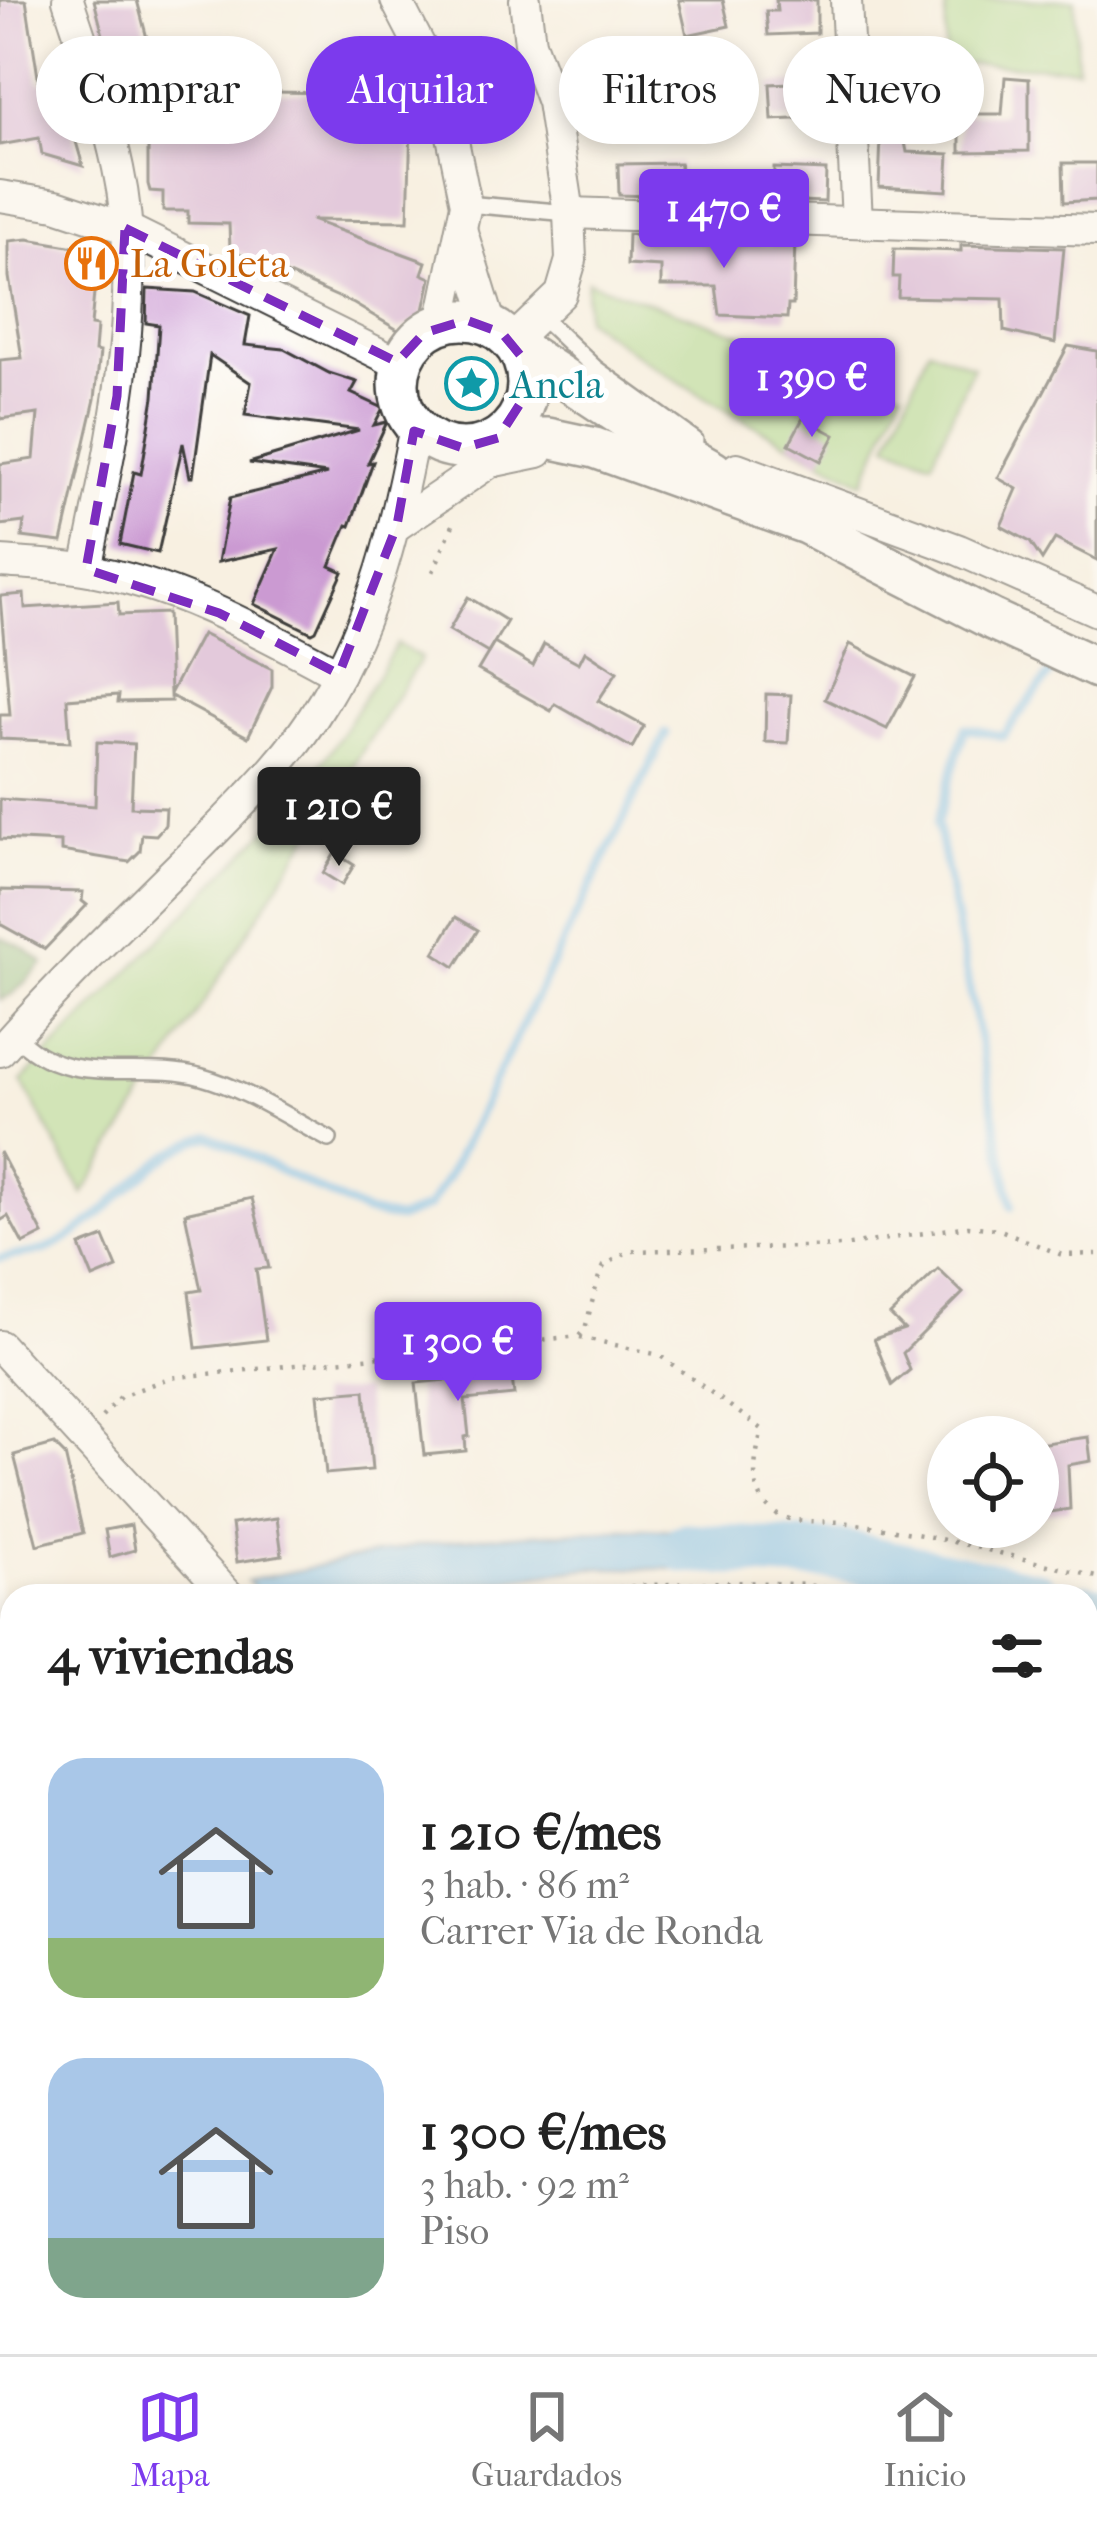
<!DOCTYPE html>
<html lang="es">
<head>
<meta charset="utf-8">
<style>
	:root { --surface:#fff; --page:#f2f2f2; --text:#222; --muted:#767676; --line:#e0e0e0; --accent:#7c3aed }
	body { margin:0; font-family:"IM FELL French Canon",serif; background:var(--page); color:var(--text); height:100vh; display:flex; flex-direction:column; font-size:45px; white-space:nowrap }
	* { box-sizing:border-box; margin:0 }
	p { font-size:39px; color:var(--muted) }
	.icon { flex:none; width:66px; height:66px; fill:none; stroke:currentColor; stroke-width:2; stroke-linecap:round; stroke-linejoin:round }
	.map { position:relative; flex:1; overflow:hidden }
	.panel { position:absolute; left:0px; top:1584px; width:1098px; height:771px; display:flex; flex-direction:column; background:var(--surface); border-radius:36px 36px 0 0; box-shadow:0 6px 18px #0003 }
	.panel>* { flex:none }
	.banner { position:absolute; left:36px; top:36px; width:1026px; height:108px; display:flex; gap:24px }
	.controls { position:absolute; left:927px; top:1416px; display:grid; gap:24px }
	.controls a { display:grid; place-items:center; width:132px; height:132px; border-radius:50%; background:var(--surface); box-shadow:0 6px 18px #0003; font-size:60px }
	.price { position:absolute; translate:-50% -102px; padding:0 27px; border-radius:12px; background:var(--accent); color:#fff; font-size:39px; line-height:78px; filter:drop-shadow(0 3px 6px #0008) }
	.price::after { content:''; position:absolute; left:50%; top:72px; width:36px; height:27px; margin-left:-18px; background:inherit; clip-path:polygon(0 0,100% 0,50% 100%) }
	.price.selected { background:#222; color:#fff }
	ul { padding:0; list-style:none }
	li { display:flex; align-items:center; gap:36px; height:300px; padding:0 48px }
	li span { display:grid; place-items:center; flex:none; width:336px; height:240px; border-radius:36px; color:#555 }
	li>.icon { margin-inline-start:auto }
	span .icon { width:144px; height:144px; fill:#fffc; stroke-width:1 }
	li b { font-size:51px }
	h2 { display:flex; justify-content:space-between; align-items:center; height:144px; padding:0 48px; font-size:51px }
	.chip { padding:0 42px; border-radius:54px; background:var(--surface); box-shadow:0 6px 18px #0003; font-size:42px; line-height:108px }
	.chip.selected { background:var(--accent); color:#fff }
	.tabs { display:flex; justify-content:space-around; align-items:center; height:168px; border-top:3px solid var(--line); background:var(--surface); font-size:33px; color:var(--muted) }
	.tabs a { display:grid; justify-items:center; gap:6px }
	.tabs .selected { color:var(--accent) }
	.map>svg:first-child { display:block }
	.green { fill:#a4d583; stroke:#607850; stroke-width:3 }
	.forest { fill:#83b671; stroke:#506946; stroke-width:3 }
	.water { fill:#70b8e8; stroke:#466a82; stroke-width:3 }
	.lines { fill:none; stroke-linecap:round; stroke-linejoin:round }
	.stream { stroke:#70b8e8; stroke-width:9 }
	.river { stroke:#70b8e8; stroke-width:51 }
	.building { fill:#cb9ad2 }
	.service-casing { stroke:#3d3c3a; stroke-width:20 }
	.minor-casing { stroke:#3d3c3a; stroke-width:34 }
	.tertiary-casing { stroke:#3d3c3a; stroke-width:44 }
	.path { stroke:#3d3c3a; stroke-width:4.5; stroke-dasharray:3 9; stroke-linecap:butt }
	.service { stroke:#fff; stroke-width:15 }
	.minor { stroke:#fff; stroke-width:30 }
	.tertiary { stroke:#fff; stroke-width:39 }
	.marked { fill:none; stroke:#7b2cbf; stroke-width:9; stroke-dasharray:24 15; stroke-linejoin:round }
	.labels { text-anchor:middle; stroke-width:10; stroke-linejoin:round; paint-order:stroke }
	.food-label { font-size:39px; fill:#c56008; stroke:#fff; text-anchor:start }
	.culture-label { font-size:39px; fill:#0d838f; stroke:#fff; text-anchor:start }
</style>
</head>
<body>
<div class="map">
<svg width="1097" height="2354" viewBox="0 0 1097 2354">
	<rect width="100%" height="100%" fill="#fff"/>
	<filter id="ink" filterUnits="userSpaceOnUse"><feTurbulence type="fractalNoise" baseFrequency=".00833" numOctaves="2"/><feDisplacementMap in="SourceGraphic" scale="24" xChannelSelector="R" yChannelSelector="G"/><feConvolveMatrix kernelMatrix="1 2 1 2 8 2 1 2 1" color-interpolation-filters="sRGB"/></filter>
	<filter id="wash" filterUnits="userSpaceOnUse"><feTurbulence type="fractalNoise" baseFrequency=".004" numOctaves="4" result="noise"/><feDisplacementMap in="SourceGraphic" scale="48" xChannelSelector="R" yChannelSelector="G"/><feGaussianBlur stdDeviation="2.7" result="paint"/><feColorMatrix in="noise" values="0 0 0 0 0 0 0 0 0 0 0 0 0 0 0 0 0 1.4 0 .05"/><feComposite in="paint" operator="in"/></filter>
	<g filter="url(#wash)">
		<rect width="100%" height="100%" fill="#f8f0e1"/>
		<!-- green -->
		<g class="green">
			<polygon points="946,0 1075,0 1077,68 945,63"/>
			<path d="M 587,281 L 903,390 L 864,482 C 768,434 671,383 585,318 Z"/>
			<polygon points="929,348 973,366 932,461 888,444"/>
			<polygon points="397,644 421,658 83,1194 22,1081 281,815 332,749"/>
			<polygon points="12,2329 12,2343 249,2343 252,2354 0,2354 0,2335"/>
		</g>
		<!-- forest -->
		<polygon class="forest" points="0,937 23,947 44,963 14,993 0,1000"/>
		<!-- water -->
		<polygon class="water" points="642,1528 754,1532 751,1570 590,1568 386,1596 261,1596 247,1581 413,1546 479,1537"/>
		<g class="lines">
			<!-- stream -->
			<g class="stream">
				<polyline points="1012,1206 937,823 965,728 1003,736 1054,669 1060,669"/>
				<path d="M 0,1258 C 15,1255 33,1254 47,1249 C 108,1224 144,1154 210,1136 L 364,1212 L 399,1219 L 428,1207 L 448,1176 L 666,733"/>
				<polyline points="391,2343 395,2354"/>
			</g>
			<!-- river -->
			<g class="river">
				<polyline points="686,1548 845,1556 1035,1596"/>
				<polyline points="1086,1609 1097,1612"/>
			</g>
		</g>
		<g id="blocks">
			<!-- building -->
			<g class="building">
				<polygon points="0,0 26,0 39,83 58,79 83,166 42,154 39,138 0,145"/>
				<polygon points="94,0 137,0 149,46 170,41 177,70 204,71 204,91 399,94 399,123 411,124 408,221 311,220 426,262 422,274 431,278 422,319 398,330 354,304 230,249 229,224 188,223 188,211 163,211 163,192 150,191 148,184 148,121 139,121 139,105 134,105 131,95 132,62 111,66"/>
				<polygon points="679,0 723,0 729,26 687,35"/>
				<polygon points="776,0 817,0 817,33 768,35 766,11 777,11"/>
				<polygon points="1005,77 1029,79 1029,151 960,152 960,114 1002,114"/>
				<polygon points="892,79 907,152 949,154 947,191 879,187 881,137 875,93 883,93 884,80"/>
				<polygon points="814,82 816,118 772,120 770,84"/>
				<polygon points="680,163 680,197 619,195 618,164"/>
				<polygon points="1063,163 1097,163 1097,200 1064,202"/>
				<polygon points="774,168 826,170 825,202 773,200"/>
				<polygon points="628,234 771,245 771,239 795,240 793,305 788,305 787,318 720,315 716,286 661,286 661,267 627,265"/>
				<polygon points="28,239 98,251 91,325 97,326 95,351 100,352 95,399 62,542 22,537 24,522 0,525 0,464 34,459 38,414 0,419 0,360 22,358 9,277 9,241"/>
				<polygon points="961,245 1064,248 1055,343 1004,331 1003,299 898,297 899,277 893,277 894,249 961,251"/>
				<polygon points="147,289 195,292 250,316 245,345 284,349 329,373 357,382 351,393 383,408 374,425 387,422 368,463 373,462 350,526 347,525 330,566 343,572 316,631 312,633 254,604 278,549 218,562 230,498 327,474 249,463 359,430 245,415 251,383 210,355 193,477 190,477 183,443 158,553 120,544 134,472 141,474 154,397 159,325 146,323"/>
				<polygon points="1068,346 1097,351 1097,560 1055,539 1042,560 1030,542 1001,526 1017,489 998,478"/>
				<polygon points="803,418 835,435 821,461 789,444"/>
				<polygon points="24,594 25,608 118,602 119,615 167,613 170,694 202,634 272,669 272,687 248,737 171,696 171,701 118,702 119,695 67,699 70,742 0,739 0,715 10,715 0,596"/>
				<polygon points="468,597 507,621 488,653 449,630"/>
				<polygon points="494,643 533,666 544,644 579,663 585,651 617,672 598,701 644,726 632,748 555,704 551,711 478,670"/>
				<polygon points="850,644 915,677 887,729 825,699"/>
				<polygon points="766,694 791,695 788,743 765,742"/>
				<polygon points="97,742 134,744 131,807 166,808 165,825 156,835 142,834 140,851 129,862 61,851 61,842 0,839 0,799 95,806"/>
				<polygon points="335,853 354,865 342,885 323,873"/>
				<polygon points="0,890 83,892 82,901 87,905 45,949 0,924"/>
				<polygon points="456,917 478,930 455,967 434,953"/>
				<polygon points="0,1152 43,1234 23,1244 8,1216 0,1221"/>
				<polygon points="252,1198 269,1268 256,1269 266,1340 196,1348 189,1292 201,1290 185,1213"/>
				<polygon points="104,1237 117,1268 93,1278 80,1246"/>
				<polygon points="938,1269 963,1293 903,1353 910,1370 892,1385 874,1339 904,1329 890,1315"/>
				<polygon points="510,1360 514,1395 465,1400 469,1436 465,1437 466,1451 424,1455 416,1383 469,1378 468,1363"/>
				<polygon points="365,1390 372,1470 326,1474 318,1394"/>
				<polygon points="1088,1437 1091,1461 1068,1465 1070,1509 1038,1514 1038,1444"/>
				<polygon points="54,1444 65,1455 83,1533 37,1545 14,1455"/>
				<polygon points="277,1518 282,1555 237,1562 232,1524"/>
				<polygon points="131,1525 135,1550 110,1557 105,1530"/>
			</g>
		</g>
	</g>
	<g filter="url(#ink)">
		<use href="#blocks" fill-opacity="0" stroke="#3d3c3a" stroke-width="3"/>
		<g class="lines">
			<defs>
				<g id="service">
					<polyline points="466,204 569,213"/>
					<polyline points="539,315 595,368 695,440"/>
					<path d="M 15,1034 C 64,1091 138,1059 202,1077 C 246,1089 288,1118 329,1139"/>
					<polyline points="0,1940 12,1936"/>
				</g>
				<g id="minor">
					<path d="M 68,0 C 86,55 106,111 118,168 C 146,298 112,441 86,569"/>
					<polyline points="396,0 424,54 446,107 466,204 441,324"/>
					<polyline points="846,0 857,221"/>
					<polyline points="0,196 56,205 125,228 402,365"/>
					<polyline points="569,213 1097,230"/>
					<polyline points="462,232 491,326"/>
					<polyline points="511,342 561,294 571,260 569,213 552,102 530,43 525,0"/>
					<polyline points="737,468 959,550 1097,611"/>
					<polyline points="397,525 490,462 538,452"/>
					<path d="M 0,562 C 28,564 56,565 83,569 C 174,583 259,631 339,674"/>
					<path d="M 0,1051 C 62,981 131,914 198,848 C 243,802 290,758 323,702 C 375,616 397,524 415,426"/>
					<polyline points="0,1346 229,1596"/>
					<polyline points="0,1996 12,1991"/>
					<polyline points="0,2100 12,2129"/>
					<polyline points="1086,2140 1097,2185"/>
					<polyline points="0,2322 12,2317"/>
					<polyline points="258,2343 262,2354"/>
					<polyline points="615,2343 617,2354"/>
				</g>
				<g id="tertiary">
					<circle cx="463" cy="384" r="64"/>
					<polyline points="515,346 653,437 713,471"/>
					<polyline points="498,438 548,438 595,448 806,524 993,620 1097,668"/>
				</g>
			</defs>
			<!-- service casing -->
			<use href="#service" class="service-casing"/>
			<!-- minor casing -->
			<use href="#minor" class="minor-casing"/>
			<!-- tertiary casing -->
			<use href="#tertiary" class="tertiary-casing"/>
			<!-- path -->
			<g class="path">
				<polyline points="433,572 453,525"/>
				<path d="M 580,1337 L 659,1355 L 762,1429 C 755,1459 746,1493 776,1514 C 790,1523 823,1521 841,1522 C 928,1532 1012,1557 1097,1577"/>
				<polyline points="102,1417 121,1396 169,1378 579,1336 585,1329 599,1276 604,1266 629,1251 844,1246 968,1226 998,1229 1062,1255 1097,1254"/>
				<path d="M 511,1596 C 632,1587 758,1570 877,1596"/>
				<polyline points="1086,1646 1097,1649"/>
				<polyline points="1086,1673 1097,1676"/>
			</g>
			<!-- service -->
			<use href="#service" class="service"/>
			<!-- minor -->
			<use href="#minor" class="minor"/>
			<!-- tertiary -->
			<use href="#tertiary" class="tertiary"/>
		</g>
	</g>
	<!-- marked area -->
	<path d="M0 0H1097V2354H0ZM 125,228 L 397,362 L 424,333 L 466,320 L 502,333 L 521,356 L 527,393 L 498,438 L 463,448 L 414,431 L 397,525 L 339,674 L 219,613 L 86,569 L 117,396 Z" fill="#f8f0e1" fill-opacity=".55" fill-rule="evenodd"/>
	<path class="marked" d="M 125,228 L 397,362 L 424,333 L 466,320 L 502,333 L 521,356 L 527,393 L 498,438 L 463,448 L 414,431 L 397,525 L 339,674 L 219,613 L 86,569 L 117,396 Z"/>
	<!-- icons -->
	<defs>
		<symbol id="restaurant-ring" viewBox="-11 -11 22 22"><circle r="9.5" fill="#fff" stroke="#e8710a" stroke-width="1.5"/><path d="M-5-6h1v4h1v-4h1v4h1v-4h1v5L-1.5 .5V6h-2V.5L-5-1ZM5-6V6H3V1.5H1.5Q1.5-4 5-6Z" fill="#e8710a"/></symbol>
		<symbol id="sight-ring" viewBox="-11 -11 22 22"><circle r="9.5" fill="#fff" stroke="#0f9aa8" stroke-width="1.5"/><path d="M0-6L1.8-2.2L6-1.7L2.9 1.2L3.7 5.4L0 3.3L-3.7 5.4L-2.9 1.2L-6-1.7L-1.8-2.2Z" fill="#0f9aa8"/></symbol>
	</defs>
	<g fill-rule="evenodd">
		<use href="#restaurant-ring" x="62" y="234" width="59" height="59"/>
		<use href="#sight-ring" x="442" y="354" width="59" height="59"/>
	</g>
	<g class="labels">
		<!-- food labels -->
		<g class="food-label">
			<text x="130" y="277">La Goleta</text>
		</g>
		<!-- culture labels -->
		<g class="culture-label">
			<text x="510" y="398">Ancla</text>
		</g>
	</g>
</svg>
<div class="controls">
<a><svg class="icon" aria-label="locate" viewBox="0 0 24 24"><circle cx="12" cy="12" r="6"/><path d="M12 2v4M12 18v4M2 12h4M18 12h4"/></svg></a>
</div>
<b class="price" style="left:724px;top:271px">1 470 €</b>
<b class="price" style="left:812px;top:440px">1 390 €</b>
<b class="price selected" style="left:339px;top:869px">1 210 €</b>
<b class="price" style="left:458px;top:1404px">1 300 €</b>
<div class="banner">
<a class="chip">Comprar</a>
<a class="chip selected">Alquilar</a>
<a class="chip">Filtros</a>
<a class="chip">Nuevo</a>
</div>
<section class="panel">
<h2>4 viviendas<svg class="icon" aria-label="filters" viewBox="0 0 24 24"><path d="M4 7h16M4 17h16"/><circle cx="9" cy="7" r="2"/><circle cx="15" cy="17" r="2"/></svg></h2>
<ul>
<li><span style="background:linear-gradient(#a9c7e8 75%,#8fb573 0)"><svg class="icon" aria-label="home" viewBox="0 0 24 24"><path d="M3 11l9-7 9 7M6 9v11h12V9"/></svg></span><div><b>1 210 €/mes</b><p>3 hab. · 86 m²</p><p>Carrer Via de Ronda</p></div></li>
<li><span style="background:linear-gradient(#a9c7e8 75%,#7fa58c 0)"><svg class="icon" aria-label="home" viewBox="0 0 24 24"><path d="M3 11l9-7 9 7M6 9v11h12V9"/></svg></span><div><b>1 300 €/mes</b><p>3 hab. · 92 m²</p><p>Piso</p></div></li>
</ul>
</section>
</div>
<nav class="tabs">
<a class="selected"><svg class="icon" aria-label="map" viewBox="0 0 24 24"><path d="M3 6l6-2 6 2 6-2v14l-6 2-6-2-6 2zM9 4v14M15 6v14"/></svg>Mapa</a>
<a><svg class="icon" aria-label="saved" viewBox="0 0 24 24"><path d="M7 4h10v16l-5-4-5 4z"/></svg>Guardados</a>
<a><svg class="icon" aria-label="home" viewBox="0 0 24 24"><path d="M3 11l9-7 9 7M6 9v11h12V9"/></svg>Inicio</a>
</nav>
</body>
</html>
